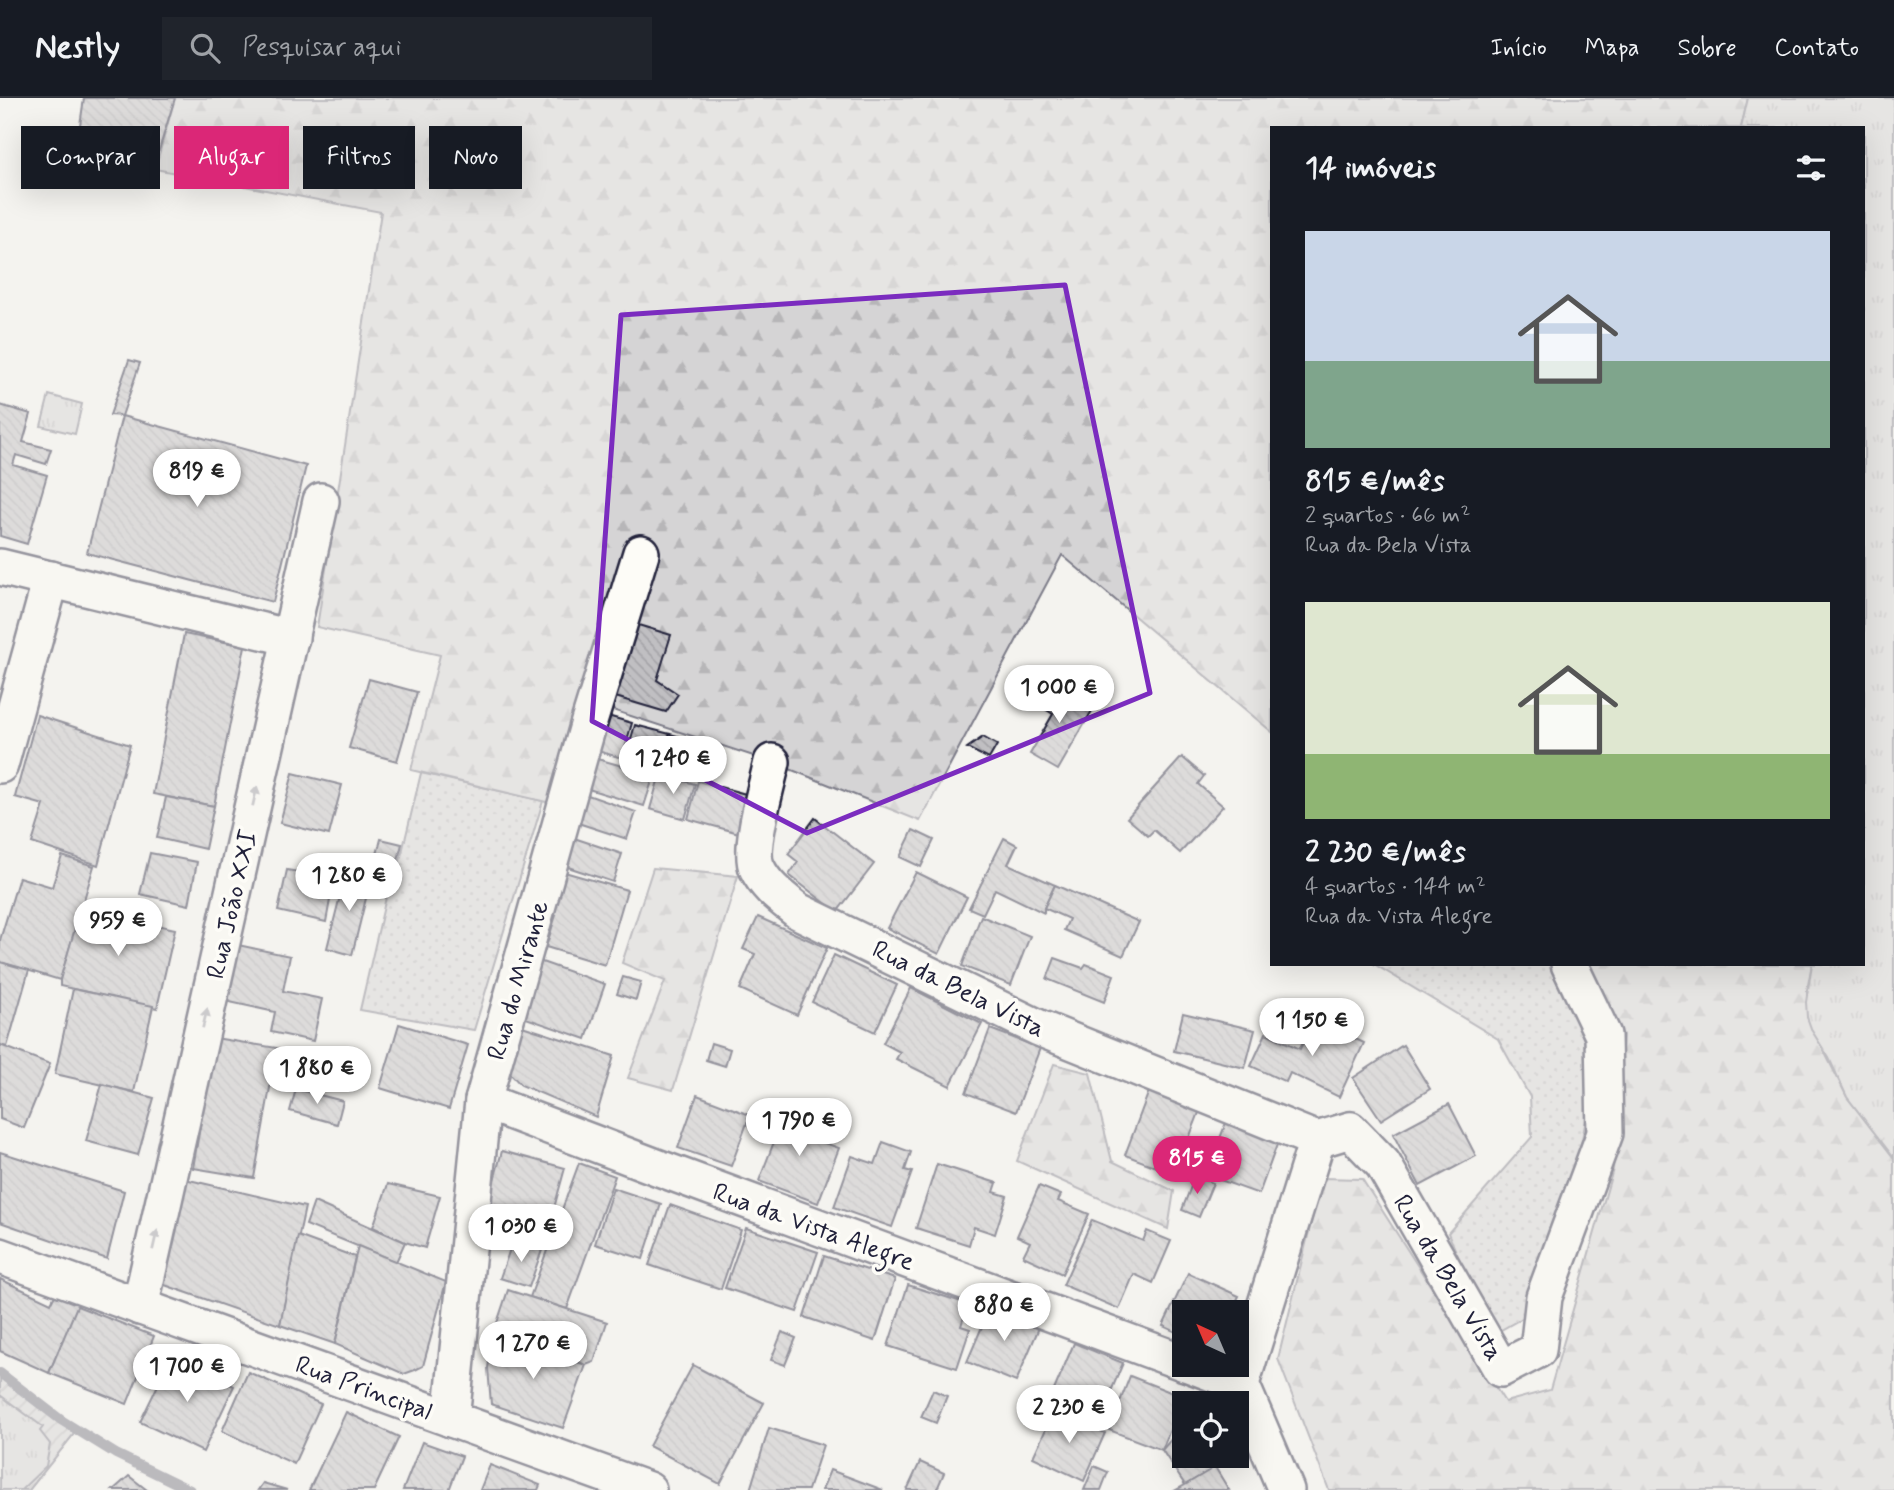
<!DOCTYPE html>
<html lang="pt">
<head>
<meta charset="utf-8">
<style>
	:root { --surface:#171b24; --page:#20242c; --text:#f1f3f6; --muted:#9ea1a6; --line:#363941; --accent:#db2777 }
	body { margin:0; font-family:Mynerve,sans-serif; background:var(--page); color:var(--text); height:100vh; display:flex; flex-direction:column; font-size:26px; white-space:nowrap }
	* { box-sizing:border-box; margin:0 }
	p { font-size:23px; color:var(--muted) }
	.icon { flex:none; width:38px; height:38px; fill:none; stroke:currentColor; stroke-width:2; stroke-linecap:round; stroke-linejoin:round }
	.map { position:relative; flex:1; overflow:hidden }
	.side { position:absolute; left:1270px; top:28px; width:595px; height:840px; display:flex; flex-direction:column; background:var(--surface); border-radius:0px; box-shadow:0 7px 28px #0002 }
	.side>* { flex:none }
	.banner { position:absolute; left:21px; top:28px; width:665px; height:63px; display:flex; gap:14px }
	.needle { width:46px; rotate:316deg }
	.tools { position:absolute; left:1172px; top:1202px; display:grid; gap:14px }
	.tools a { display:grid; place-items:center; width:77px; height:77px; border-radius:0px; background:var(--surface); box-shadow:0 7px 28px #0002; font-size:35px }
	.price { position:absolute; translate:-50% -60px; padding:0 16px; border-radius:24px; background:#fff; color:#222; font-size:23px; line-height:46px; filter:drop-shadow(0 2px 4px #0008) }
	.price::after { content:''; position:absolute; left:50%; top:42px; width:21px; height:16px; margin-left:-10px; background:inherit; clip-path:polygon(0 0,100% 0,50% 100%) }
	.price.current { background:var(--accent); color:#fff }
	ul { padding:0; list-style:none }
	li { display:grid; align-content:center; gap:14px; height:371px; padding:0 35px }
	li span { display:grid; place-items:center; height:217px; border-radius:0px; color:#555 }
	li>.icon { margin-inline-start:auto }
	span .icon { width:126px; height:126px; fill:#fffc; stroke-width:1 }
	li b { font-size:30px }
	h2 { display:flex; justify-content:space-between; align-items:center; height:84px; padding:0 35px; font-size:30px }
	.pill { padding:0 24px; border-radius:0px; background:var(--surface); box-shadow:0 7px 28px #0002; font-size:24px; line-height:63px }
	.pill.current { background:var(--accent); color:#fff }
	header { display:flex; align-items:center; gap:42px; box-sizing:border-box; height:98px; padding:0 35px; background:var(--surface); border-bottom:2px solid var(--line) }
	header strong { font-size:33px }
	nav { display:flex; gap:38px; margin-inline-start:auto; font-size:24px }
	.search { width:490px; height:63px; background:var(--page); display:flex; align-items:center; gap:18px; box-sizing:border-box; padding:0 24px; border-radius:0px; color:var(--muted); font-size:26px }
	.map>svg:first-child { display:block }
	.grass { fill:url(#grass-dots); stroke:#7c7b88; stroke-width:2 }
	.forest { fill:url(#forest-firs); stroke:#7c7b88; stroke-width:2 }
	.park { fill:url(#park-tufts); stroke:#7c7b88; stroke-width:2 }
	.garden { fill:url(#garden-furrows); stroke:#7c7b88; stroke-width:2 }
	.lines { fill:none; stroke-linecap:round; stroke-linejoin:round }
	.stream { stroke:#757582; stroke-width:10 }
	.building { fill:url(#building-back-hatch); stroke:#22223b; stroke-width:2 }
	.minor-casing { stroke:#22223b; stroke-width:40 }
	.minor { stroke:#fdfcf7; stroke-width:35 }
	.oneway { fill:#9a9aa2 }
	.marked { fill:none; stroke:#7b2cbf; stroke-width:5; stroke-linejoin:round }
	.labels { text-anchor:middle; stroke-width:7; stroke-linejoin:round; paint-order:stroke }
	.street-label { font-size:26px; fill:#22223b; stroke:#fdfcf7 }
</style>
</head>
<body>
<header>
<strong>Nestly</strong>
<div class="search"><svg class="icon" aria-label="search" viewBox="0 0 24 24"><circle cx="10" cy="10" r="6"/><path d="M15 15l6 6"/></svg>Pesquisar aqui</div>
<nav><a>Início</a><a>Mapa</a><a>Sobre</a><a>Contato</a></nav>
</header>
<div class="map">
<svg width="1894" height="1392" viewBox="0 0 1894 1392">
	<defs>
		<pattern id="grass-dots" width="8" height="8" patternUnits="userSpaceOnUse" patternTransform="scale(1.75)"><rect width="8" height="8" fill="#d5d4d5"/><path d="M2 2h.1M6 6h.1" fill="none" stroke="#b7b6b8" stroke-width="1.8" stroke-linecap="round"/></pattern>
		<pattern id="forest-firs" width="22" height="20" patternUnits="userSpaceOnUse" patternTransform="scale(1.75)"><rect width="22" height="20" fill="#d5d4d5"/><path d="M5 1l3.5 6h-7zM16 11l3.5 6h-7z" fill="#b7b6b8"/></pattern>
		<pattern id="park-tufts" width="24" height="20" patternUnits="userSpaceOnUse" patternTransform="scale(1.75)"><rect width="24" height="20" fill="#d5d4d5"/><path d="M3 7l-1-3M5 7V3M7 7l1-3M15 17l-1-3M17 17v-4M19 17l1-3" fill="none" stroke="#b7b6b8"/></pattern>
		<pattern id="garden-furrows" width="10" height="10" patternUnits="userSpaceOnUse" patternTransform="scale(1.75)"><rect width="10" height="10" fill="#d5d4d5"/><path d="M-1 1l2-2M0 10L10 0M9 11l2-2" fill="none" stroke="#b7b6b8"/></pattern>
		<pattern id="building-back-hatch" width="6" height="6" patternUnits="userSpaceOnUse" patternTransform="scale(1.75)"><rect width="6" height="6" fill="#c0bfc2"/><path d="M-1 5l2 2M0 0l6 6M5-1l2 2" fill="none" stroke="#a5a4a8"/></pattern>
	</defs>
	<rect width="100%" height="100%" fill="#f4f3ef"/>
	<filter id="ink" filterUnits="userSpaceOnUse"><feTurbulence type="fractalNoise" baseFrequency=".0143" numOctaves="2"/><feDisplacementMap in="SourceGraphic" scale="14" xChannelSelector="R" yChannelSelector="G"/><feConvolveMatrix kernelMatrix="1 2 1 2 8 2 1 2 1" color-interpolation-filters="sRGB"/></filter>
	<g filter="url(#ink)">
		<!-- grass -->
		<g class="grass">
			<polygon points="421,675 543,703 474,932 360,912 387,795 392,796"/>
			<polygon points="1374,866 1554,866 1587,950 1593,987 1577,1066 1524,1219 1492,1237 1448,1135 1532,1039 1530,999 1498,941"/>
		</g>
		<!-- forest -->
		<g class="forest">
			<polygon points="175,0 1748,0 1741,30 1272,30 1272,634 1062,457 920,723 772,664 579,601 559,707 411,672 440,557 317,529 381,114 155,71"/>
			<polygon points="653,770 738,778 673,992 628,980 665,883 622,865"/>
			<polygon points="1588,866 1812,866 1807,892 1807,919 1847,999 1894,1060 1894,1392 1329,1392 1278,1261 1322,1080 1362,1081 1505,1304 1550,1292 1613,1071 1623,937"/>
			<polygon points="1054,966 1090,975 1112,1063 1174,1093 1168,1131 1017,1063"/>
		</g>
		<!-- park -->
		<g class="park">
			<polygon points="1748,0 1894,0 1894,1060 1847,999 1829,960 1812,933 1807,919 1806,904 1812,866 1864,866 1864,30 1741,30"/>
			<polygon points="49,297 82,306 75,336 41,328"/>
			<polygon points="0,1275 61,1322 77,1332 29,1392 0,1392"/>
		</g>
		<!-- garden -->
		<polygon class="garden" points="0,1275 61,1322 77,1332 29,1392 21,1392 46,1368 50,1346 40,1333 43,1329 0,1297"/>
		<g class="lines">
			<!-- stream -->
			<polyline class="stream" points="0,1275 61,1322 116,1356 190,1392"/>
		</g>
		<!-- building -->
		<g class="building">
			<polygon points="84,0 175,0 159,52 79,34"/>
			<polygon points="129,262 140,265 122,318 110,317"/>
			<polygon points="0,307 31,316 23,344 51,351 46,366 16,357 13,367 47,377 27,446 0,438"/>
			<polygon points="122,318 306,368 273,504 87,455"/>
			<polygon points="635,526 671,537 657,582 678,596 666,614 612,598"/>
			<polygon points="184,536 245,548 214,708 153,696"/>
			<polygon points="369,581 417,594 397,663 349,650"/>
			<polygon points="1044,583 1093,611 1058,672 1030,656 1053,616 1032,603"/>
			<polygon points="597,615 632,625 622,660 587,650"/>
			<polygon points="37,617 130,647 98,767 32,745 44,707 15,699"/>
			<polygon points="635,627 670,636 660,672 625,661"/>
			<polygon points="670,636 695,643 685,679 660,672"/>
			<polygon points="983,639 997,647 989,661 967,650"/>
			<polygon points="1182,659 1204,678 1198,686 1223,708 1180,755 1154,732 1148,738 1127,720"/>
			<polygon points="594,660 654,677 644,708 585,690"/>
			<polygon points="293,675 342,687 329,737 280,725"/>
			<polygon points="660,676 695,686 685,721 650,711"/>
			<polygon points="698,683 757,699 746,737 688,721"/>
			<polygon points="585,696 636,714 627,741 575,724"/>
			<polygon points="166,699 214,708 205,751 157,740"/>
			<polygon points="815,720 874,766 837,814 789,777 798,764 788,756"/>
			<polygon points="913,732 934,742 921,769 900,759"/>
			<polygon points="571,739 622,756 613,784 562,767"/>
			<polygon points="1004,740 1017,747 1008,766 1055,787 1044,810 1044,815 995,791 983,816 969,810"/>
			<polygon points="381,741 402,746 393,782 352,772 355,759 375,764"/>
			<polygon points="150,755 197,764 189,807 140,796"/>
			<polygon points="62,758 94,768 60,882 0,864 0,842 19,779 52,789"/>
			<polygon points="287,772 334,780 326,824 278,813"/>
			<polygon points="561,773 627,792 605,867 546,849 556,817 548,815"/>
			<polygon points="346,774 371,780 352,857 327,850"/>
			<polygon points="916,774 967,799 939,856 887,830"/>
			<polygon points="1055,787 1139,824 1123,858 1064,832 1069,821 1044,810"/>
			<polygon points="81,810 175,831 157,910 60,888 60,882"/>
			<polygon points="981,818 1030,838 1011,887 962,868"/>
			<polygon points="758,819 827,850 797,917 740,891 755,856 743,851"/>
			<polygon points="238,847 290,858 283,893 322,901 313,943 271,934 275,914 225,903"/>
			<polygon points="834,857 897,887 875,934 812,904"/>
			<polygon points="1055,860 1083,870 1086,866 1114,877 1104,904 1047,881"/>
			<polygon points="539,863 605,886 586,941 520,918"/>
			<polygon points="0,864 29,872 7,949 0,947"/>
			<polygon points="623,879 641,884 636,902 617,896"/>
			<polygon points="911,890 982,926 950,988 896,961 900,954 883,945"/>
			<polygon points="73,891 153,908 134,994 55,976"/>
			<polygon points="1183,915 1255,932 1245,970 1174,953"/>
			<polygon points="1314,921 1364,945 1339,999 1290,975 1286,984 1251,968 1266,935 1300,951"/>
			<polygon points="399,926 468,947 449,1011 380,990"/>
			<polygon points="516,926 614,958 596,1019 521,987 504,969"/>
			<polygon points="990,931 1040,950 1016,1014 966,995"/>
			<polygon points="215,940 277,950 254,1080 193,1070"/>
			<polygon points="711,945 730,951 725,968 706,962"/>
			<polygon points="0,947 50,966 24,1030 0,1021"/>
			<polygon points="1403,947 1430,991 1381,1022 1353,980"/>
			<polygon points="335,951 354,955 346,989 327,984"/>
			<polygon points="102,986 154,1000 138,1057 86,1043"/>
			<polygon points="296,991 343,1003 337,1026 290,1013"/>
			<polygon points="1149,993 1200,1012 1175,1076 1125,1057"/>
			<polygon points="697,997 750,1017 731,1068 678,1050"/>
			<polygon points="1449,1006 1476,1058 1420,1088 1393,1036"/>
			<polygon points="787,1010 823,1023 816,1042 839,1050 818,1105 759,1083"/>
			<polygon points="1227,1022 1279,1041 1259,1096 1206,1077"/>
			<polygon points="883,1044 911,1054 905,1072 912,1074 892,1129 834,1109 852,1058 875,1066"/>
			<polygon points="502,1053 565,1070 546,1139 483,1123"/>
			<polygon points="0,1054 124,1093 107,1161 0,1124"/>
			<polygon points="579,1065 615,1078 567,1211 530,1199"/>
			<polygon points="937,1066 997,1085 994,1094 1007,1098 995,1136 974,1129 969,1147 916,1130"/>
			<polygon points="1195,1078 1213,1085 1199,1119 1182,1112"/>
			<polygon points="185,1081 305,1109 280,1227 159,1185"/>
			<polygon points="388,1086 440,1098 425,1150 405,1144 373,1129"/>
			<polygon points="1039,1088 1061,1097 1058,1103 1089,1116 1062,1176 1023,1158 1030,1144 1017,1138"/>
			<polygon points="613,1090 661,1106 643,1161 595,1146"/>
			<polygon points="314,1104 405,1144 396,1164 306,1127"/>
			<polygon points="670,1107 741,1132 721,1191 649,1167"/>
			<polygon points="1092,1122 1143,1143 1147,1133 1171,1143 1153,1185 1134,1176 1119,1211 1063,1187"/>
			<polygon points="746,1130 818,1154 797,1214 725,1190"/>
			<polygon points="298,1138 355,1159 335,1246 280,1227"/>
			<polygon points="513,1142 542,1152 529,1189 500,1180"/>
			<polygon points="358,1148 446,1184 423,1268 415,1272 404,1276 335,1246"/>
			<polygon points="824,1158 895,1181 875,1243 804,1219"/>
			<polygon points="1188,1175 1239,1198 1231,1214 1185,1214 1185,1238 1163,1228"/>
			<polygon points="0,1181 51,1205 58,1191 81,1201 49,1275 0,1253"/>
			<polygon points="908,1187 968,1206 961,1228 970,1231 957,1270 888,1248"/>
			<polygon points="508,1192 607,1224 594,1264 586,1267 493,1237"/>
			<polygon points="992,1205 1041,1225 1016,1284 967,1264"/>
			<polygon points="77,1208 154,1238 127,1306 49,1275"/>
			<polygon points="782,1234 796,1240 785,1267 771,1262"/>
			<polygon points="493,1237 586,1267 563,1330 491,1306 488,1270"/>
			<polygon points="1074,1245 1123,1265 1098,1324 1049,1304"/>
			<polygon points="172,1258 234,1288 203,1354 140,1324"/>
			<polygon points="693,1267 764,1305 720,1386 649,1348"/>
			<polygon points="248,1274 321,1306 294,1366 222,1333"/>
			<polygon points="1130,1278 1183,1299 1162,1352 1109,1332"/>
			<polygon points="933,1292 947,1298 936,1325 921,1319"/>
			<polygon points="1057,1307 1064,1310 1062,1315 1105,1335 1084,1383 1033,1359"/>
			<polygon points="346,1314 399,1339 374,1392 309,1392"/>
			<polygon points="1185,1325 1185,1358 1231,1358 1232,1360 1185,1387 1162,1352"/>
			<polygon points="769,1330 823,1347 808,1392 750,1392"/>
			<polygon points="422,1344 462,1358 449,1392 403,1392"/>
			<polygon points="920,1364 944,1375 937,1391 941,1392 907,1392"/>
			<polygon points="490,1367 540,1387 538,1392 480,1392"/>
			<polygon points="1094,1368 1108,1374 1101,1392 1084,1392"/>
			<polygon points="1215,1369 1229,1392 1176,1392 1185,1387"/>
			<polygon points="830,1372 883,1392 822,1392"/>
			<polygon points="129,1378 147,1392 113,1392"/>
			<polygon points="263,1385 287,1392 258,1392"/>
		</g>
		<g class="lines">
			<defs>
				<g id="minor">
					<polyline points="0,469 291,540"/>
					<path d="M 772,664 C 767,686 748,752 757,770 C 766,789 782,800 798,813 L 1039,930 L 1317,1042 L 1241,1286 L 1286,1392"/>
					<polyline points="0,667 51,481"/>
					<polyline points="483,1003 659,1070 1185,1265"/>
					<polyline points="1317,1042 1350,1032 1383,1066 1501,1271 1538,1252 1544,1199 1605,1035 1603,937 1569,866"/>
					<polyline points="0,1158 648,1392"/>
					<polyline points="140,1209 321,403"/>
					<polyline points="1191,1267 1241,1286"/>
					<polyline points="451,1321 483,1003 589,624 641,455"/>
				</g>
			</defs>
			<!-- minor casing -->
			<use href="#minor" class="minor-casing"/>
			<!-- minor -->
			<use href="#minor" class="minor"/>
		</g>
		<!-- one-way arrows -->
		<defs><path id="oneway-solid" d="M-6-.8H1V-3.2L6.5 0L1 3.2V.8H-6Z" transform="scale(1.75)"/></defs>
		<g class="oneway">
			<use href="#oneway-solid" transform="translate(255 698) rotate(-77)"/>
			<use href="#oneway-solid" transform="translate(205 920) rotate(-77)"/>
			<use href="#oneway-solid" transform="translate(155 1142) rotate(-77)"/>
		</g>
	</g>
	<!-- marked area -->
	<path d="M0 0H1894V1392H0ZM 1065,187 L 1150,595 L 807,735 L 592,623 L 621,217 Z" fill="#f4f3ef" fill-opacity=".55" fill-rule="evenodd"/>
	<path class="marked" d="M 1065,187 L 1150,595 L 807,735 L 592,623 L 621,217 Z"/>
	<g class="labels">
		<!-- street labels -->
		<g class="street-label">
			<text transform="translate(231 806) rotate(-77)" y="9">Rua João XXI</text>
			<text transform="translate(517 882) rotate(-74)" y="9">Rua do Mirante</text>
			<text transform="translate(959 890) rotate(26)" y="9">Rua da Bela Vista</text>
			<text transform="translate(814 1128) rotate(20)" y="9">Rua da Vista Alegre</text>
			<text transform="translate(1449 1179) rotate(59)" y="9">Rua da Bela Vista</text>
			<text transform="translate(364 1289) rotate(20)" y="9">Rua Principal</text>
		</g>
	</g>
</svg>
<div class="tools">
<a><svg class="needle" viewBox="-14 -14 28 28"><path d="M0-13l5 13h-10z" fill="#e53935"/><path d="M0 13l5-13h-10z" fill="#9ea1a6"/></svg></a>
<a><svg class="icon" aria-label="locate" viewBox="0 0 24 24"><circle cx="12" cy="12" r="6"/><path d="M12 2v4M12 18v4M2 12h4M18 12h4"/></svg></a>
</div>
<b class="price" style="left:197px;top:411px">819 €</b>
<b class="price" style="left:1059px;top:627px">1 000 €</b>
<b class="price" style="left:673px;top:698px">1 240 €</b>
<b class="price" style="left:349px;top:815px">1 280 €</b>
<b class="price" style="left:118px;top:860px">959 €</b>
<b class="price" style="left:1312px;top:960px">1 150 €</b>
<b class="price" style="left:317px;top:1008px">1 880 €</b>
<b class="price" style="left:799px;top:1060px">1 790 €</b>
<b class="price current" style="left:1197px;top:1098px">815 €</b>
<b class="price" style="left:521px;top:1166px">1 030 €</b>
<b class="price" style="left:1004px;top:1245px">880 €</b>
<b class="price" style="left:533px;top:1283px">1 270 €</b>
<b class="price" style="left:187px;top:1306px">1 700 €</b>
<b class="price" style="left:1069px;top:1347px">2 230 €</b>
<div class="banner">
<a class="pill">Comprar</a>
<a class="pill current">Alugar</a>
<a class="pill">Filtros</a>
<a class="pill">Novo</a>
</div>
<section class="side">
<h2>14 imóveis<svg class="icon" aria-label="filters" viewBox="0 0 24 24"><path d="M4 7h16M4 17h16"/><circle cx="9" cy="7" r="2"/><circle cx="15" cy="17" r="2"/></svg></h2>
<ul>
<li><span style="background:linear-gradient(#c9d6e8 60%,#7fa58c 0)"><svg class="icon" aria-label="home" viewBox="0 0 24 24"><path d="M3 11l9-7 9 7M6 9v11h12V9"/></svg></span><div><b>815 €/mês</b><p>2 quartos · 66 m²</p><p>Rua da Bela Vista</p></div></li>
<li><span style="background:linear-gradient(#dfe7d0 70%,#8fb573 0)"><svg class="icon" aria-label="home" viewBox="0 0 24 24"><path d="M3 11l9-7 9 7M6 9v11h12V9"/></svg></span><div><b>2 230 €/mês</b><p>4 quartos · 144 m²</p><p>Rua da Vista Alegre</p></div></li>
</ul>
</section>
</div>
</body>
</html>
